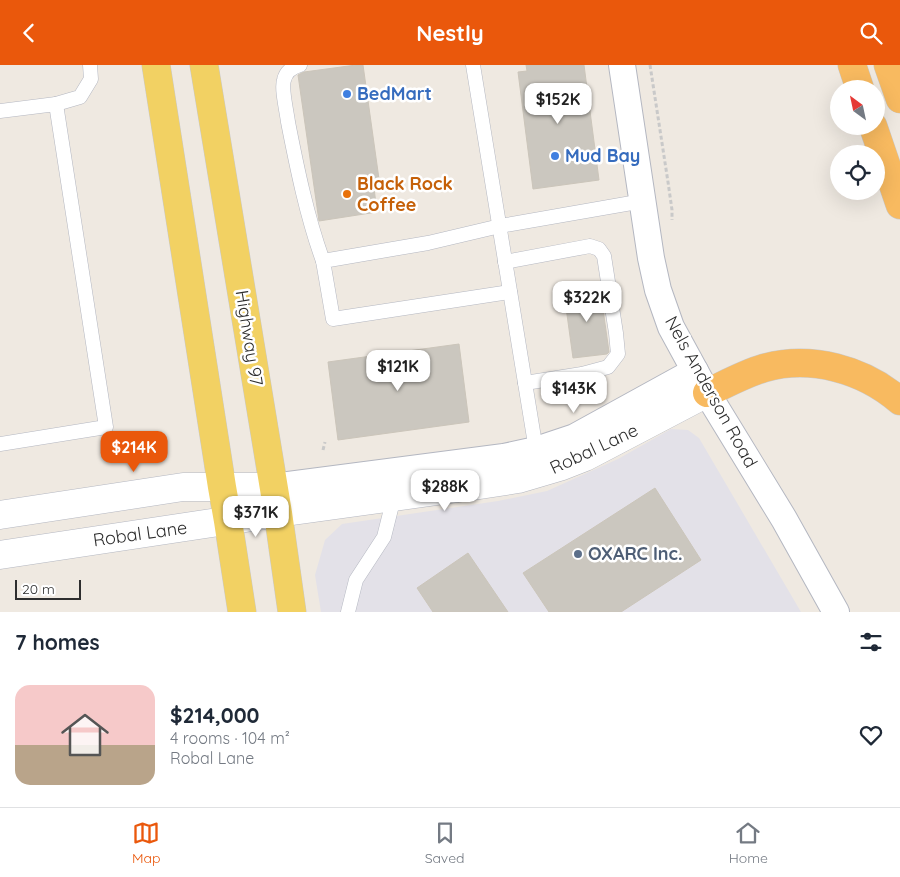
<!DOCTYPE html>
<html lang="en">
<head>
<meta charset="utf-8">
<style>
	:root { --surface:#fff; --page:#f2f2f3; --text:#1f2937; --muted:#747a83; --line:#e0e1e3; --accent:#ea580c }
	body { margin:0; font-family:Quicksand,sans-serif; background:var(--page); color:var(--text); height:100vh; display:flex; flex-direction:column; font-size:19px; white-space:nowrap }
	* { box-sizing:border-box; margin:0 }
	p { font-size:16px; color:var(--muted) }
	.icon { flex:none; width:28px; height:28px; fill:none; stroke:currentColor; stroke-width:2; stroke-linecap:round; stroke-linejoin:round }
	.map { position:relative; height:547px; overflow:hidden }
	.drawer { display:flex; flex-direction:column; background:var(--surface); flex:1 }
	.drawer>* { flex:none }
	.needle { width:32px; rotate:327deg }
	.buttons { position:absolute; left:830px; top:15px; display:grid; gap:10px }
	.buttons a { display:grid; place-items:center; width:55px; height:55px; border-radius:50%; background:var(--surface); box-shadow:0 5px 20px #0002; font-size:25px }
	.scale { position:absolute; left:15px; bottom:12px; width:66px; box-sizing:border-box; padding-left:5px; border:2px solid #2e2e2e; border-top:0; font-size:14px; line-height:18px; white-space:nowrap; color:#2e2e2e; -webkit-text-stroke:4px #fff; paint-order:stroke }
	.price { position:absolute; translate:-50% -42px; padding:0 11px; border-radius:10px; background:#fff; color:#222; font-size:16px; line-height:32px; filter:drop-shadow(0 1px 2px #0008) }
	.price::after { content:''; position:absolute; left:50%; top:30px; width:15px; height:11px; margin-left:-8px; background:inherit; clip-path:polygon(0 0,100% 0,50% 100%) }
	.price.on { background:var(--accent); color:#fff }
	ul { padding:0; list-style:none }
	li { display:flex; align-items:center; gap:15px; height:125px; padding:0 15px }
	li span { display:grid; place-items:center; flex:none; width:140px; height:100px; border-radius:15px; color:#555 }
	li>.icon { margin-inline-start:auto }
	span .icon { width:60px; height:60px; fill:#fffc; stroke-width:1 }
	li b { font-size:21px }
	h2 { display:flex; justify-content:space-between; align-items:center; height:60px; padding:0 15px; font-size:21px }
	header { display:flex; justify-content:space-between; align-items:center; height:65px; padding:0 15px; background:var(--accent); color:#fff; font-size:22px; font-weight:700 }
	.tabs { display:flex; justify-content:space-around; align-items:center; height:70px; border-top:1px solid var(--line); background:var(--surface); font-size:14px; color:var(--muted) }
	.tabs a { display:grid; justify-items:center; gap:2px }
	.tabs .on { color:var(--accent) }
	.map>svg:first-child { display:block }
	.industrial { fill:#e3e1e8 }
	.building { fill:#cbc7bf; stroke:#cbc5ba }
	.lines { fill:none; stroke-linecap:round; stroke-linejoin:round }
	.service-casing { stroke:#b4b7c1; stroke-width:15 }
	.minor-casing { stroke:#b4b7c1; stroke-width:28 }
	.secondary-casing { stroke:#b4b7c1; stroke-width:29 }
	.primary-casing { stroke:#c9c9c9; stroke-width:29 }
	.trunk-casing { stroke:#c9c9c9; stroke-width:29 }
	.path { stroke:#c9c9c9; stroke-width:3; stroke-dasharray:4 2.5; stroke-linecap:butt }
	.service { stroke:#fff; stroke-width:14 }
	.minor { stroke:#fff; stroke-width:26 }
	.secondary { stroke:#fff; stroke-width:28 }
	.primary { stroke:#f2d163; stroke-width:28 }
	.trunk { stroke:#f8ba60; stroke-width:28 }
	.shop-dot { fill:#3f7fe0; stroke:#fff; stroke-width:2 }
	.food-dot { fill:#e8710a; stroke:#fff; stroke-width:2 }
	.service-dot { fill:#5c6f8a; stroke:#fff; stroke-width:2 }
	.labels { text-anchor:middle; stroke-width:5; stroke-linejoin:round; paint-order:stroke }
	.shop-label { font-size:18px; font-weight:bold; fill:#366cbe; stroke:#fff; text-anchor:start }
	.food-label { font-size:18px; font-weight:bold; fill:#c56008; stroke:#fff; text-anchor:start }
	.street-label { font-size:18px; fill:#2e2e2e; stroke:#fff }
	.service-label { font-size:18px; font-weight:bold; fill:#4e5e75; stroke:#fff; text-anchor:start }
</style>
</head>
<body>
<header><svg class="icon" aria-label="back" viewBox="0 0 24 24"><path d="M15 5l-7 7 7 7"/></svg>Nestly<svg class="icon" aria-label="search" viewBox="0 0 24 24"><circle cx="10" cy="10" r="6"/><path d="M15 15l6 6"/></svg></header>
<div class="map">
<svg width="900" height="547" viewBox="0 0 900 547">
	<rect width="100%" height="100%" fill="#efe9e1"/>
	<!-- industrial -->
	<polygon class="industrial" points="671,364 688,365 699,373 801,547 321,547 315,510 325,475 342,459 498,436 547,426 618,394"/>
	<!-- building -->
	<g class="building">
		<polygon points="356,0 363,0 379,114 373,115 377,147 319,156 298,10 304,7"/>
		<polygon points="526,0 584,0 599,115 533,124 518,7 527,6"/>
		<polygon points="600,223 609,287 607,289 573,293 564,228"/>
		<polygon points="459,279 469,357 338,375 328,297"/>
		<polygon points="655,423 701,495 621,547 549,547 523,508"/>
		<polygon points="468,488 508,547 433,547 417,523"/>
	</g>
	<g class="lines">
		<defs>
			<g id="service">
				<path d="M 300,0 C 293,2 286,6 284,15 C 281,23 287,48 288,57 C 297,103 307,152 323,196"/>
				<polyline points="473,0 536,385"/>
				<polyline points="56,39 80,32 91,14 90,0"/>
				<polyline points="0,46 56,39 106,362 0,379"/>
				<polyline points="505,197 590,181 599,184 604,191 616,268 618,289 608,302 582,309 525,318"/>
				<polyline points="510,227 333,254 323,196 428,178 500,161 643,136"/>
				<polyline points="348,547 356,515 384,472 394,432"/>
			</g>
			<g id="minor">
				<polyline points="622,0 651,193 658,225 671,262 707,328 784,454 836,547"/>
				<polyline points="273,422 504,392 536,385 575,372 695,306"/>
			</g>
			<g id="secondary">
				<polyline points="0,450 183,422 273,422"/>
				<polyline points="0,490 278,448 480,420 518,414 562,401 585,392 707,328"/>
			</g>
			<g id="primary">
				<polyline points="156,0 222,422 228,456 242,547"/>
				<polyline points="204,0 278,448 292,547"/>
			</g>
			<g id="trunk">
				<polyline points="852,0 860,24"/>
				<polyline points="888,0 900,34"/>
				<polyline points="873,61 900,140"/>
				<path d="M 707,328 C 726,319 744,309 764,303 C 811,290 863,304 900,336"/>
			</g>
		</defs>
		<!-- service casing -->
		<use href="#service" class="service-casing"/>
		<!-- minor casing -->
		<use href="#minor" class="minor-casing"/>
		<!-- secondary casing -->
		<use href="#secondary" class="secondary-casing"/>
		<!-- primary casing -->
		<use href="#primary" class="primary-casing"/>
		<!-- trunk casing -->
		<use href="#trunk" class="trunk-casing"/>
		<!-- path -->
		<g class="path">
			<polyline points="650,0 668,117 672,145 672,155"/>
			<polyline points="323,385 325,377"/>
		</g>
		<!-- service -->
		<use href="#service" class="service"/>
		<!-- minor -->
		<use href="#minor" class="minor"/>
		<!-- secondary -->
		<use href="#secondary" class="secondary"/>
		<!-- primary -->
		<use href="#primary" class="primary"/>
		<!-- trunk -->
		<use href="#trunk" class="trunk"/>
	</g>
	<!-- markers -->
	<g class="shop-dot">
		<circle cx="347" cy="29" r="5"/>
		<circle cx="555" cy="91" r="5"/>
	</g>
	<circle class="food-dot" cx="347" cy="129" r="5"/>
	<circle class="service-dot" cx="578" cy="489" r="5"/>
	<g class="labels">
		<!-- shop labels -->
		<g class="shop-label">
			<text x="357" y="35">BedMart</text>
			<text x="565" y="97">Mud Bay</text>
		</g>
		<!-- food labels -->
		<g class="food-label">
			<text x="357" y="125">Black Rock<tspan x="357" dy="21">Coffee</tspan></text>
		</g>
		<!-- street labels -->
		<g class="street-label">
			<text transform="translate(249 273) rotate(81)" y="6">Highway 97</text>
			<text transform="translate(711 327) rotate(61)" y="6">Nels Anderson Road</text>
			<text transform="translate(594 384) rotate(-25)" y="6">Robal Lane</text>
			<text transform="translate(140 469) rotate(-8)" y="6">Robal Lane</text>
		</g>
		<!-- service labels -->
		<g class="service-label">
			<text x="588" y="495">OXARC Inc.</text>
		</g>
	</g>
</svg>
<div class="buttons">
<a><svg class="needle" viewBox="-14 -14 28 28"><path d="M0-13l5 13h-10z" fill="#e53935"/><path d="M0 13l5-13h-10z" fill="#747a83"/></svg></a>
<a><svg class="icon" aria-label="locate" viewBox="0 0 24 24"><circle cx="12" cy="12" r="6"/><path d="M12 2v4M12 18v4M2 12h4M18 12h4"/></svg></a>
</div>
<div class="scale">20 m</div>
<b class="price" style="left:558px;top:60px">$152K</b>
<b class="price" style="left:587px;top:258px">$322K</b>
<b class="price" style="left:398px;top:327px">$121K</b>
<b class="price" style="left:574px;top:349px">$143K</b>
<b class="price on" style="left:134px;top:408px">$214K</b>
<b class="price" style="left:445px;top:447px">$288K</b>
<b class="price" style="left:256px;top:473px">$371K</b>
</div>
<section class="drawer">
<h2>7 homes<svg class="icon" aria-label="filters" viewBox="0 0 24 24"><path d="M4 7h16M4 17h16"/><circle cx="9" cy="7" r="2"/><circle cx="15" cy="17" r="2"/></svg></h2>
<ul>
<li><span style="background:linear-gradient(#f6c9c9 60%,#b9a48a 0)"><svg class="icon" aria-label="home" viewBox="0 0 24 24"><path d="M3 11l9-7 9 7M6 9v11h12V9"/></svg></span><div><b>$214,000</b><p>4 rooms · 104 m²</p><p>Robal Lane</p></div><svg class="icon" aria-label="heart" viewBox="0 0 24 24"><path d="M12 20l-8-8c-3-5 5-10 8-4 3-6 11-1 8 4z"/></svg></li>
</ul>
</section>
<nav class="tabs">
<a class="on"><svg class="icon" aria-label="map" viewBox="0 0 24 24"><path d="M3 6l6-2 6 2 6-2v14l-6 2-6-2-6 2zM9 4v14M15 6v14"/></svg>Map</a>
<a><svg class="icon" aria-label="saved" viewBox="0 0 24 24"><path d="M7 4h10v16l-5-4-5 4z"/></svg>Saved</a>
<a><svg class="icon" aria-label="home" viewBox="0 0 24 24"><path d="M3 11l9-7 9 7M6 9v11h12V9"/></svg>Home</a>
</nav>
</body>
</html>
